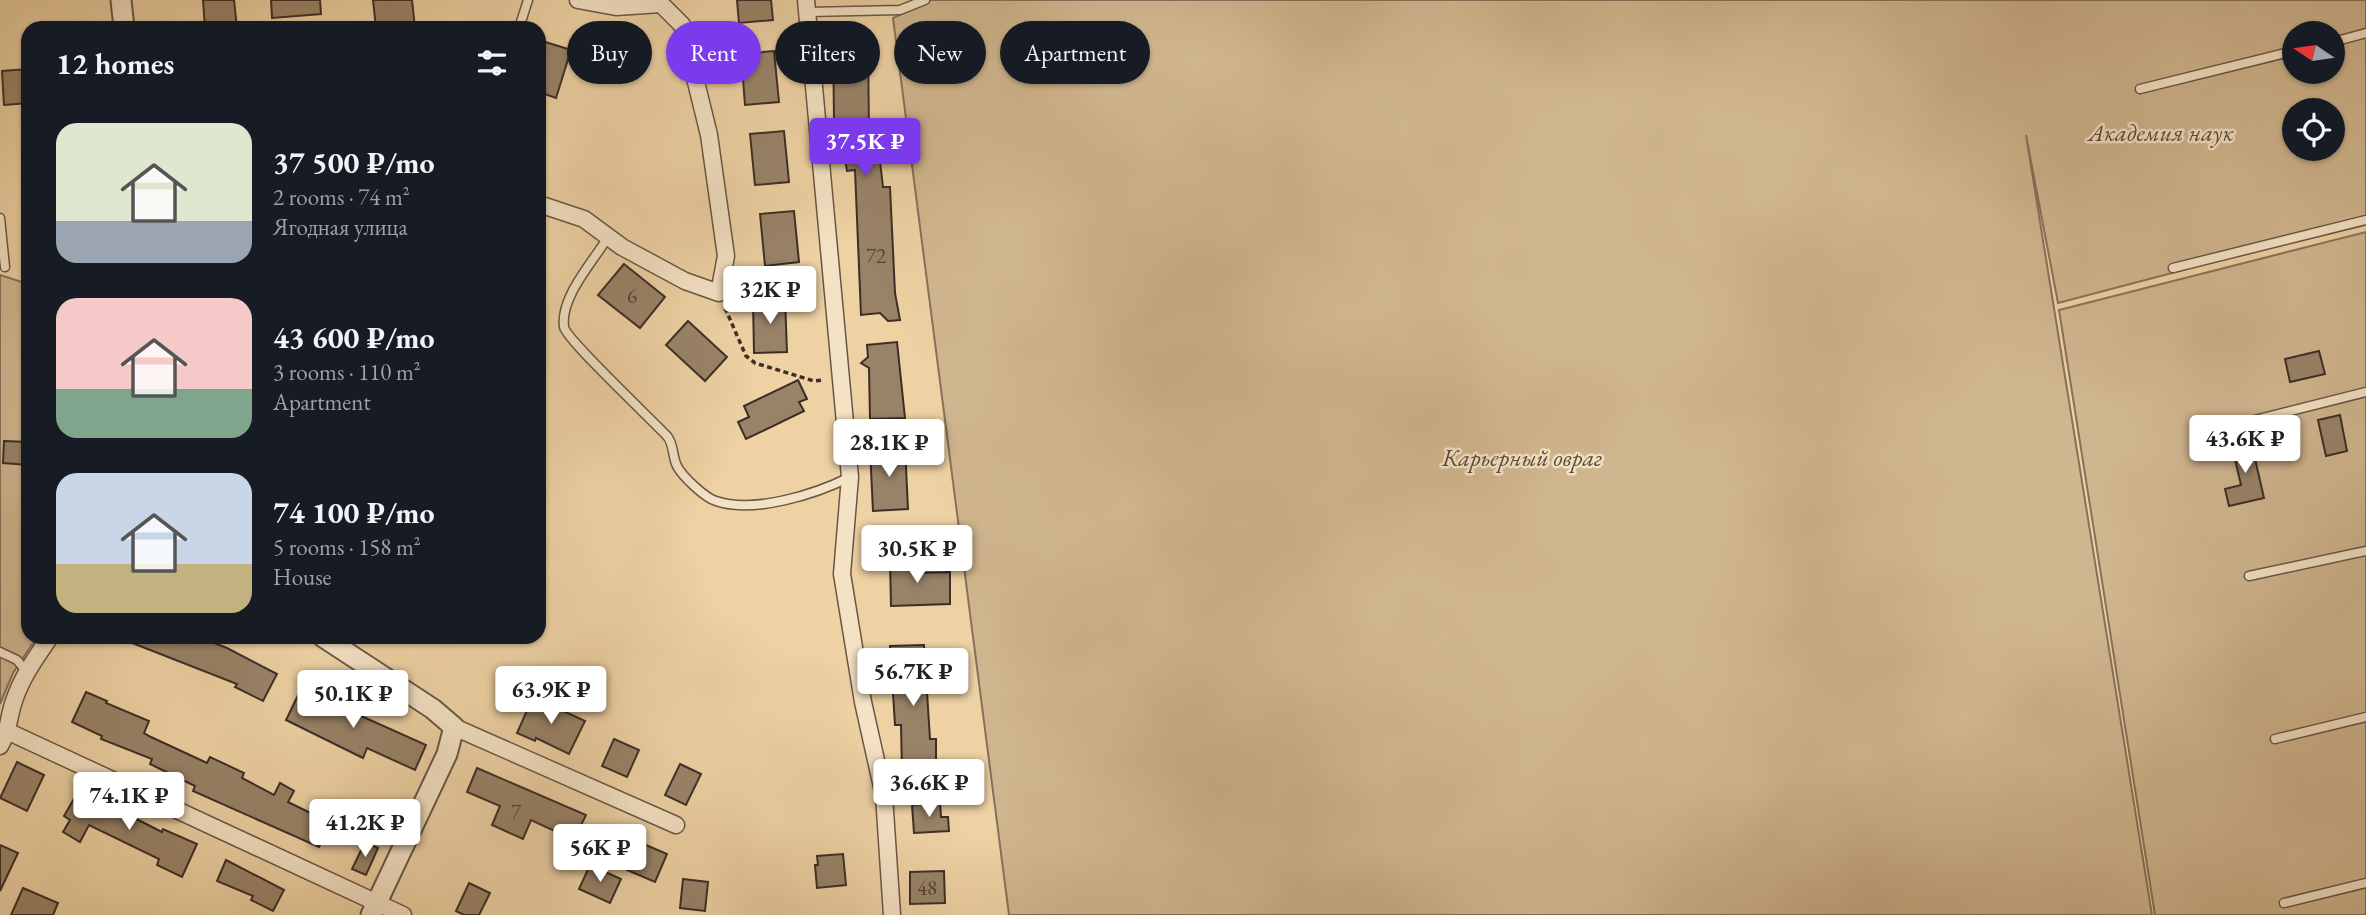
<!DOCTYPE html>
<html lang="en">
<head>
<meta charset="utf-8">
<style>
	:root { --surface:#171b24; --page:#242831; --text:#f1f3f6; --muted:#9ea1a6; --accent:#7c3aed }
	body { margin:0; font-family:"EB Garamond",serif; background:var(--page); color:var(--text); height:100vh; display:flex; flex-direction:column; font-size:26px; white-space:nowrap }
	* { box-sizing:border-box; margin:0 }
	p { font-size:23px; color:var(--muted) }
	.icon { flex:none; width:38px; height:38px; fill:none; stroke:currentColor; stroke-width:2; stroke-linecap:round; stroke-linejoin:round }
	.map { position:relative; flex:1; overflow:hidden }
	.details { position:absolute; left:21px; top:21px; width:525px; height:623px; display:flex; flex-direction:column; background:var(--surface); border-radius:21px; box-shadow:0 2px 5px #0004 }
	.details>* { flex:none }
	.hud { position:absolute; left:567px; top:21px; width:665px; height:63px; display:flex; gap:14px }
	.needle { width:46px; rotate:283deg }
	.tools { position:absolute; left:2282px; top:21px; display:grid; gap:14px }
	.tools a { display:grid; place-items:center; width:63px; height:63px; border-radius:50%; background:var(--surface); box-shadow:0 2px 5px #0004; font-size:35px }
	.price { position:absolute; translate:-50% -60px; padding:0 16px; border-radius:7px; background:#fff; color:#222; font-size:23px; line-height:46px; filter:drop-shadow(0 2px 4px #0008) }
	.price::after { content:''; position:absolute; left:50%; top:42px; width:21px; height:16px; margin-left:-10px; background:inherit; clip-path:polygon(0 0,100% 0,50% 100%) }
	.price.current { background:var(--accent); color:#fff }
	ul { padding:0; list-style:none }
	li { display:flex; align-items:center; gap:21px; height:175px; padding:0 35px }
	li span { display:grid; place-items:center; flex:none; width:196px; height:140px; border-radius:21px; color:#555 }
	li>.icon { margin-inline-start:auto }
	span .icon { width:84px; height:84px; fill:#fffc; stroke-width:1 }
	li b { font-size:30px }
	h2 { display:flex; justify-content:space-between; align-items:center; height:84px; padding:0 35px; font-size:30px }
	.tag { padding:0 24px; border-radius:32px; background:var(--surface); box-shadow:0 2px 5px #0004; font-size:24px; line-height:63px }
	.tag.current { background:var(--accent); color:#fff }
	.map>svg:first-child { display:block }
	.green { fill:#d0b68f; stroke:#86725b; stroke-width:2; fill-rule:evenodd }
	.building { fill:#998368; stroke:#3c2e27; stroke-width:2 }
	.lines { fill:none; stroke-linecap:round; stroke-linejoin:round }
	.service-casing { stroke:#685746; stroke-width:11 }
	.minor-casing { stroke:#685746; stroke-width:19 }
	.tertiary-casing { stroke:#685746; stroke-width:23 }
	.path { stroke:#3c2e27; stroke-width:3.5; stroke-dasharray:5 3.5; stroke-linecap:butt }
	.service { stroke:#f4e2c4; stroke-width:8 }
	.minor { stroke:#f4e2c4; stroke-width:16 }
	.tertiary { stroke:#f4e2c4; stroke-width:19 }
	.labels { text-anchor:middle; stroke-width:5; stroke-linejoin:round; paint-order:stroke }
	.number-label { font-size:21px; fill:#534337 }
	.park-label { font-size:24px; font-style:italic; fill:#5a493c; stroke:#f4e2c4 }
</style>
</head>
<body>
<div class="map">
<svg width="2366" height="915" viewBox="0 0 2366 915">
	<rect width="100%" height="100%" fill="#eed2a4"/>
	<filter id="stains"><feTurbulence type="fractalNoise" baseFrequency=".00286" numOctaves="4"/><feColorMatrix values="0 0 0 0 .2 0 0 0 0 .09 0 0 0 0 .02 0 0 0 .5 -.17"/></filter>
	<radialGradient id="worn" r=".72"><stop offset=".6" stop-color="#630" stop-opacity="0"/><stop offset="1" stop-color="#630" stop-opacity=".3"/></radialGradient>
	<!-- green -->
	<g class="green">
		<path d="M 931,0 L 2366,0 L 2366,222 L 2058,303 L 2026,135 L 2152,915 L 1009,915 L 893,18 ZM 2294,33 L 2333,33 L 2333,72 L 2294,72 ZM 2294,110 L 2333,110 L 2333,149 L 2294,149 Z"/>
		<polygon points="2366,232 2366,915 2155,915 2059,310"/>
		<polygon points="0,275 28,284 28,637 37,637 13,673 0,704"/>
	</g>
	<!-- building -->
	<g class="building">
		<polygon points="203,0 234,0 237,28 205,28"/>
		<polygon points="271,0 320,0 321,14 272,18"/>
		<polygon points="373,0 412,0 415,28 376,28"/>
		<polygon points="737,0 771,0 773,20 739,23"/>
		<polygon points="868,38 869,137 877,135 883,187 890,187 895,293 900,320 888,321 880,313 861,315 855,170 847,171 839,119 834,119 833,39"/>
		<polygon points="539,40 571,50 556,98 539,92"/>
		<polygon points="774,51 779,102 745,105 741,54"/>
		<polygon points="28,69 28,103 4,105 2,71"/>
		<polygon points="784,131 789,182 755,185 750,134"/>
		<polygon points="794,211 799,262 765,266 760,214"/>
		<polygon points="624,264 665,297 640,328 598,295"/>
		<polygon points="785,299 787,352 754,353 753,300"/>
		<polygon points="688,321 727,357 705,381 666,345"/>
		<polygon points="897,342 905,418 870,419 869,368 861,363 868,357 867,345"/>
		<polygon points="2319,351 2325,374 2290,382 2285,359"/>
		<polygon points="798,380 807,399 799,402 804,411 746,439 738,422 749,417 744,406"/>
		<polygon points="2340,415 2347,451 2326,456 2318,420"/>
		<polygon points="2250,437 2264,498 2229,506 2225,489 2241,485 2231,442"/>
		<polygon points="4,441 28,442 28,465 3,463"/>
		<polygon points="905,447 908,509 873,511 870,449"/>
		<polygon points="913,558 913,573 950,572 950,604 891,606 890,559"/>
		<polygon points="117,637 199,637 227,648 277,674 263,701 235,687 237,684"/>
		<polygon points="924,645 930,739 936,739 936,771 902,772 901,725 895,725 890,646"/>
		<polygon points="301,689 426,745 415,770 367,748 363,758 286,720"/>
		<polygon points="86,692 107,701 106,703 149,721 144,733 151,737 207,763 210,757 244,773 242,778 274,795 280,783 294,791 288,802 331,823 319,847 193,791 195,786 150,764 152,759 101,739 102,736 72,722"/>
		<polygon points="533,697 585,721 569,754 536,738 535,741 517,733"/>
		<polygon points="614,739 639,750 627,777 602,766"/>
		<polygon points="17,762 44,775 27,811 0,798"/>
		<polygon points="680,764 701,774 686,805 665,795"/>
		<polygon points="477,768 586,815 574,840 531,820 523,839 492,825 500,806 467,792"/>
		<polygon points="79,790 162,832 163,829 197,844 182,877 157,865 159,859 89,825 80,842 63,832 70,820 64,816"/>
		<polygon points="940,802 941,817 948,817 949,831 914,833 912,805"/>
		<polygon points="365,842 378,848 366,875 352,869"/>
		<polygon points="639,842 667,854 655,882 627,870"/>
		<polygon points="0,845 18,853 0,891"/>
		<polygon points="843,854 846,885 817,888 815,865 818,865 817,856"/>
		<polygon points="226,860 284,890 273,911 251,900 253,896 217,881"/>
		<polygon points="590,865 621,879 610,903 579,889"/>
		<polygon points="944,871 945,903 910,904 910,872"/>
		<polygon points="683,879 708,882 705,911 680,908"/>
		<polygon points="469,883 490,893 479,915 464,915 456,911"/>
		<polygon points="23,888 58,903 53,915 11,915"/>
	</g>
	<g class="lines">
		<defs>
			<g id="service">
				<polyline points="809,12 900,10 925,0"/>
				<polyline points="519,28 528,0"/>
				<polyline points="2333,42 2366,33"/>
				<polyline points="2140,89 2294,51"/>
				<polyline points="0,218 5,267"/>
				<path d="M 608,237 C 593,262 560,297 564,327 C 566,339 652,420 667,436 C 674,444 672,456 677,466 C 682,476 705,498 716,501 C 754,514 816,494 850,477"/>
				<polyline points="2173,268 2366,220"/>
				<polyline points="2203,433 2366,392"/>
				<polyline points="2249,576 2366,551"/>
				<polyline points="0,652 17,660 26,671"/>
				<polyline points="2275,739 2366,717"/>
				<polyline points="2284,903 2366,883"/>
			</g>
			<g id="minor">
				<polyline points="806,0 850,477 842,574 863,702 884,796 892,915"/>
				<polyline points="539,204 584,219 622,247 685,281 719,293 726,256 709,135 682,25 661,4 616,7 578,0"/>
				<polyline points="454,727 676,825"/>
				<polyline points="9,732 403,915"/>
				<path d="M 0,746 C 9,731 8,720 13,704 C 21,678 35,659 50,637"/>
			</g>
			<g id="tertiary">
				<polyline points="121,0 124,28"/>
				<polyline points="323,637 433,709 454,727 447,754 371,915"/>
			</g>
		</defs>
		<!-- service casing -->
		<use href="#service" class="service-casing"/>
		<!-- minor casing -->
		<use href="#minor" class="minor-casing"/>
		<!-- tertiary casing -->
		<use href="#tertiary" class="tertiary-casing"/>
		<!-- path -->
		<polyline class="path" points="725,308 746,356 755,363 814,381 824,380"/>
		<!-- service -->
		<use href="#service" class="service"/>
		<!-- minor -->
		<use href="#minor" class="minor"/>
		<!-- tertiary -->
		<use href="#tertiary" class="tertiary"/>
	</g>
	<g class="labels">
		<!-- number labels -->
		<g class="number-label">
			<text x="876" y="263">72</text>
			<text x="632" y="303">6</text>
			<text x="516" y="819">7</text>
			<text x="927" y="895">48</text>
		</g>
		<!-- park labels -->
		<g class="park-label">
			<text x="2161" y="141">Академия наук</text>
			<text x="1522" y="466">Карьерный овраг</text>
		</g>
	</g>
	<rect width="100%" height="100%" filter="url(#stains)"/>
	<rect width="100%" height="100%" fill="url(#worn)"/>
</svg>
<div class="tools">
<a><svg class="needle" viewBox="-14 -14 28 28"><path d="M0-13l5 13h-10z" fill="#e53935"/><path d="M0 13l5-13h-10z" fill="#9ea1a6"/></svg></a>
<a><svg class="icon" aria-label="locate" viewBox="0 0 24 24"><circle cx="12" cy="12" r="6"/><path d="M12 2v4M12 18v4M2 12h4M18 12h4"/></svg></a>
</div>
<b class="price current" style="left:865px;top:178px">37.5K ₽</b>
<b class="price" style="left:770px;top:326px">32K ₽</b>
<b class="price" style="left:2245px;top:475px">43.6K ₽</b>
<b class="price" style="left:889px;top:479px">28.1K ₽</b>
<b class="price" style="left:917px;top:585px">30.5K ₽</b>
<b class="price" style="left:913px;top:708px">56.7K ₽</b>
<b class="price" style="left:551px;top:726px">63.9K ₽</b>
<b class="price" style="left:353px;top:730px">50.1K ₽</b>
<b class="price" style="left:929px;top:819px">36.6K ₽</b>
<b class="price" style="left:129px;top:832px">74.1K ₽</b>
<b class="price" style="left:365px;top:859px">41.2K ₽</b>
<b class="price" style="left:600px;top:884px">56K ₽</b>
<div class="hud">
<a class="tag">Buy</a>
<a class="tag current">Rent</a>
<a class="tag">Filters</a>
<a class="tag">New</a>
<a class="tag">Apartment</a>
</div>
<section class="details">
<h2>12 homes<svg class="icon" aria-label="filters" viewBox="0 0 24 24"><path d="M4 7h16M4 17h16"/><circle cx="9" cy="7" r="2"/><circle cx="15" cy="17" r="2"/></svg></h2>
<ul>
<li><span style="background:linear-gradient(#dfe7d0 70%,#9aa5b1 0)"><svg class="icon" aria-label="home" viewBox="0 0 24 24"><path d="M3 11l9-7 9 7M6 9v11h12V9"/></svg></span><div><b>37 500 ₽/mo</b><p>2 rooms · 74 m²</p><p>Ягодная улица</p></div></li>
<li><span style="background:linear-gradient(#f6c9c9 65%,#7fa58c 0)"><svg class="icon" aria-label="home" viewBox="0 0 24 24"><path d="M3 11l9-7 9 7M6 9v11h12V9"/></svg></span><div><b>43 600 ₽/mo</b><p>3 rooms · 110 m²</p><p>Apartment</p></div></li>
<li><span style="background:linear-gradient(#c9d6e8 65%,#c2b280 0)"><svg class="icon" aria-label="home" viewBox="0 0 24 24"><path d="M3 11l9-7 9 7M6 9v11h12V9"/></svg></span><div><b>74 100 ₽/mo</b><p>5 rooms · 158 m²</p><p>House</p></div></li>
</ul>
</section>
</div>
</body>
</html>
